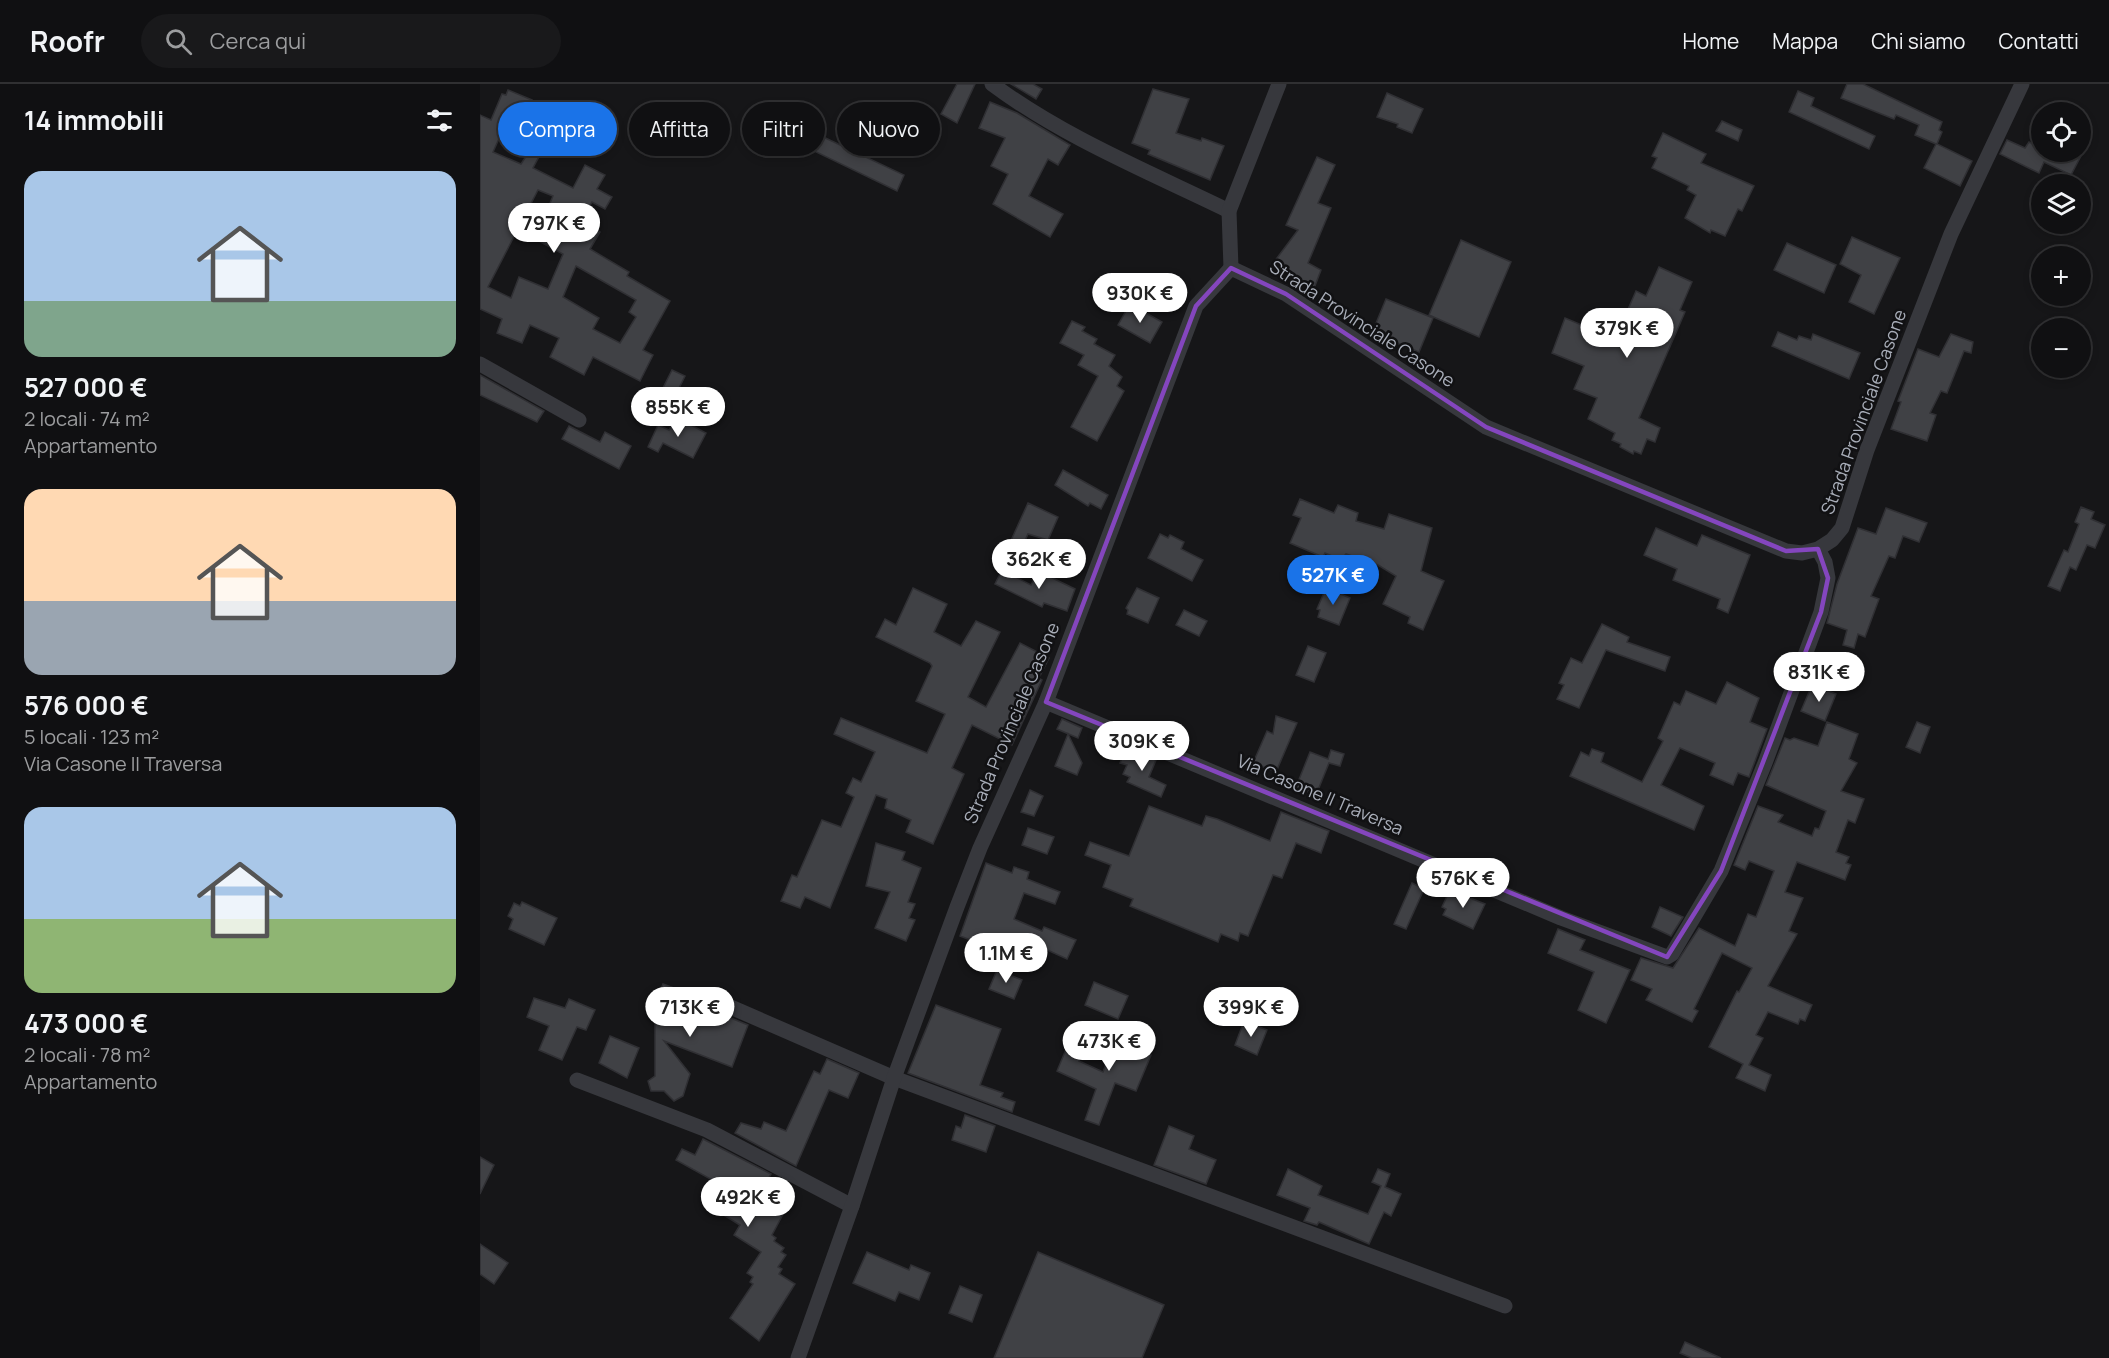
<!DOCTYPE html>
<html lang="it">
<head>
<meta charset="utf-8">
<style>
	:root { --surface:#101012; --page:#19191b; --text:#f1f3f6; --muted:#9c9d9f; --line:#303032; --accent:#1a73e8 }
	body { margin:0; font-family:Manrope,sans-serif; background:var(--page); color:var(--text); height:100vh; display:flex; flex-direction:column; font-size:22px; white-space:nowrap }
	* { box-sizing:border-box; margin:0 }
	p { font-size:20px; color:var(--muted) }
	.icon { flex:none; width:33px; height:33px; fill:none; stroke:currentColor; stroke-width:2; stroke-linecap:round; stroke-linejoin:round }
	.map { position:relative; flex:1; overflow:hidden }
	.sheet { display:flex; flex-direction:column; background:var(--surface); width:480px }
	.sheet>* { flex:none }
	.top-card { position:absolute; left:18px; top:18px; width:570px; height:54px; display:flex; gap:12px }
	.controls { position:absolute; left:1551px; top:18px; display:grid; gap:12px }
	.controls a { display:grid; place-items:center; width:60px; height:60px; border-radius:50%; background:var(--surface); box-shadow:0 3px 9px #0003,0 0 0 2px var(--line); font-size:30px }
	.price { position:absolute; translate:-50% -51px; padding:0 14px; border-radius:21px; background:#fff; color:#222; font-size:20px; line-height:39px; filter:drop-shadow(0 2px 3px #0008) }
	.price::after { content:''; position:absolute; left:50%; top:36px; width:18px; height:14px; margin-left:-9px; background:inherit; clip-path:polygon(0 0,100% 0,50% 100%) }
	.price.active { background:var(--accent); color:#fff }
	ul { padding:0; list-style:none }
	li { display:grid; align-content:center; gap:12px; height:318px; padding:0 24px }
	li span { display:grid; place-items:center; height:186px; border-radius:18px; color:#555 }
	li>.icon { margin-inline-start:auto }
	span .icon { width:108px; height:108px; fill:#fffc; stroke-width:1 }
	li b { font-size:26px }
	h2 { display:flex; justify-content:space-between; align-items:center; height:72px; padding:0 24px; font-size:26px }
	.tag { padding:0 21px; border-radius:27px; background:var(--surface); box-shadow:0 3px 9px #0003,0 0 0 2px var(--line); font-size:21px; line-height:54px }
	.tag.active { background:var(--accent); color:#fff }
	header { display:flex; align-items:center; gap:36px; box-sizing:border-box; height:84px; padding:0 30px; background:var(--surface); border-bottom:2px solid var(--line) }
	header strong { font-size:28px }
	nav { display:flex; gap:33px; margin-inline-start:auto; font-size:21px }
	.search { width:420px; height:54px; background:var(--page); display:flex; align-items:center; gap:15px; box-sizing:border-box; padding:0 21px; border-radius:33px; color:var(--muted); font-size:22px }
	main { display:flex; flex:1; min-height:0 }
	.map>svg:first-child { display:block }
	.building { fill:#404145; stroke:#303034; stroke-width:1.5; fill-rule:evenodd }
	.lines { fill:none; stroke-linecap:round; stroke-linejoin:round }
	.street { stroke:#37383d; stroke-width:15 }
	.marked { fill:none; stroke:#8446be; stroke-width:4.5; stroke-linejoin:round }
	.labels { text-anchor:middle; stroke-width:5; stroke-linejoin:round; paint-order:stroke }
	.street-label { font-size:18px; fill:#a8adb8; stroke:#111113 }
</style>
</head>
<body>
<header>
<strong>Roofr</strong>
<div class="search"><svg class="icon" aria-label="search" viewBox="0 0 24 24"><circle cx="10" cy="10" r="6"/><path d="M15 15l6 6"/></svg>Cerca qui</div>
<nav><a>Home</a><a>Mappa</a><a>Chi siamo</a><a>Contatti</a></nav>
</header>
<main>
<section class="sheet">
<h2>14 immobili<svg class="icon" aria-label="filters" viewBox="0 0 24 24"><path d="M4 7h16M4 17h16"/><circle cx="9" cy="7" r="2"/><circle cx="15" cy="17" r="2"/></svg></h2>
<ul>
<li><span style="background:linear-gradient(#a9c7e8 70%,#7fa58c 0)"><svg class="icon" aria-label="home" viewBox="0 0 24 24"><path d="M3 11l9-7 9 7M6 9v11h12V9"/></svg></span><div><b>527 000 €</b><p>2 locali · 74 m²</p><p>Appartamento</p></div></li>
<li><span style="background:linear-gradient(#ffd9b3 60%,#9aa5b1 0)"><svg class="icon" aria-label="home" viewBox="0 0 24 24"><path d="M3 11l9-7 9 7M6 9v11h12V9"/></svg></span><div><b>576 000 €</b><p>5 locali · 123 m²</p><p>Via Casone II Traversa</p></div></li>
<li><span style="background:linear-gradient(#a9c7e8 60%,#8fb573 0)"><svg class="icon" aria-label="home" viewBox="0 0 24 24"><path d="M3 11l9-7 9 7M6 9v11h12V9"/></svg></span><div><b>473 000 €</b><p>2 locali · 78 m²</p><p>Appartamento</p></div></li>
</ul>
</section>
<div class="map">
<svg width="1629" height="1274" viewBox="0 0 1629 1274">
	<rect width="100%" height="100%" fill="#161618"/>
	<!-- building -->
	<g class="building">
		<polygon points="477,0 495,0 477,39 461,30"/>
		<polygon points="531,0 553,0 562,5 556,15"/>
		<polygon points="1367,0 1383,0 1462,38 1459,46 1462,48 1457,60 1492,77 1480,102 1444,84 1456,60 1435,51 1439,41 1416,31 1414,35 1361,14"/>
		<polygon points="673,5 709,15 696,49 721,57 722,54 744,62 730,96 668,70 670,66 652,59"/>
		<path d="M 28,6 L 52,16 L 44,35 L 67,47 L 66,50 L 70,52 L 53,84 L 93,104 L 105,81 L 125,91 L 117,105 L 132,113 L 125,125 L 112,118 L 101,138 L 120,148 L 110,165 L 149,188 L 147,192 L 190,217 L 163,266 L 173,271 L 160,297 L 113,273 L 104,291 L 70,273 L 79,254 L 50,241 L 42,259 L 17,249 L 22,235 L 0,225 L 0,31 L 11,36 L 22,10 L 26,11 ZM 29,43 L 56,57 L 41,80 L 13,68 L 23,46 L 27,47 ZM 58,106 L 73,112 L 55,155 L 83,170 L 68,205 L 39,193 L 31,214 L 8,203 ZM 96,182 L 156,216 L 149,228 L 156,233 L 140,259 L 113,245 L 119,234 L 83,213 Z"/>
		<polygon points="1318,7 1334,14 1331,22 1395,52 1389,65 1309,28"/>
		<polygon points="907,9 943,25 932,49 917,43 918,40 897,33"/>
		<polygon points="510,18 537,29 590,61 578,81 568,75 549,112 583,130 570,153 513,120 528,90 511,82 525,54 499,44"/>
		<polygon points="1242,37 1262,46 1258,57 1236,47"/>
		<polygon points="1183,49 1226,70 1221,79 1274,102 1262,127 1258,125 1245,152 1231,146 1230,149 1205,134 1216,111 1207,106 1209,102 1172,84 1177,74 1172,72"/>
		<polygon points="339,51 424,91 417,107 332,66"/>
		<polygon points="1527,56 1545,64 1549,58 1562,64 1562,68 1603,68 1591,91 1564,78 1559,89 1520,70"/>
		<polygon points="837,73 855,81 838,119 851,124 828,179 841,186 833,207 794,178 818,146 806,141"/>
		<polygon points="1372,153 1420,174 1394,230 1369,218 1381,191 1360,180"/>
		<polygon points="981,156 1031,178 999,253 949,231"/>
		<polygon points="1307,159 1356,181 1344,209 1294,186"/>
		<polygon points="1179,183 1212,198 1200,226 1205,228 1159,334 1180,344 1175,358 1167,355 1161,370 1154,367 1153,370 1140,363 1141,360 1132,356 1135,349 1108,335 1117,314 1094,305 1104,282 1072,269 1085,234 1135,255 1156,207 1166,212"/>
		<polygon points="906,215 953,234 939,268 909,256 911,251 894,244"/>
		<polygon points="650,220 682,238 670,259 638,241"/>
		<polygon points="592,237 605,243 602,247 617,255 614,260 635,271 629,282 642,293 637,302 644,307 617,357 591,343 618,292 598,281 604,271 580,259"/>
		<polygon points="1298,248 1317,256 1319,252 1331,256 1333,250 1380,269 1369,295 1292,262"/>
		<polygon points="1471,250 1493,258 1491,269 1484,267 1467,309 1461,307 1450,329 1456,331 1447,357 1411,345 1421,318 1418,317 1438,265 1459,273"/>
		<polygon points="192,286 205,292 194,314 181,308"/>
		<polygon points="0,291 64,327 57,338 0,311"/>
		<polygon points="196,333 226,349 213,374 183,359 178,368 168,363 178,341 189,346"/>
		<polygon points="89,342 120,358 125,348 151,362 139,385 82,355"/>
		<polygon points="583,386 628,411 621,425 610,419 608,422 575,401"/>
		<polygon points="820,415 854,429 858,421 878,429 876,437 904,445 909,430 952,444 941,487 964,497 943,546 928,539 930,533 903,520 916,492 898,481 866,470 861,476 845,469 843,473 810,459 821,434 813,431"/>
		<polygon points="548,419 578,433 568,456 548,450 540,468 528,463"/>
		<polygon points="1601,423 1614,428 1611,435 1625,441 1615,464 1607,461 1596,486 1590,483 1580,507 1568,502 1584,466 1588,468 1599,440 1595,438"/>
		<polygon points="1406,424 1447,439 1439,458 1423,452 1415,474 1409,472 1391,512 1399,515 1385,553 1378,550 1374,564 1363,561 1367,546 1347,539 1357,500 1378,444 1396,450"/>
		<polygon points="1176,444 1217,462 1222,451 1270,471 1248,529 1237,524 1240,515 1193,496 1197,485 1164,471"/>
		<polygon points="680,450 688,454 690,451 704,458 701,465 723,476 712,497 668,474"/>
		<polygon points="522,486 551,501 558,487 595,505 587,527 564,519 562,523 515,500"/>
		<polygon points="433,504 467,520 454,548 481,562 496,537 520,548 488,613 506,623 540,559 569,574 559,594 562,596 532,661 492,641 472,684 484,690 453,760 426,748 431,736 405,724 407,715 396,711 350,824 325,813 320,824 301,817 312,791 317,793 342,736 361,743 374,713 366,709 373,694 381,698 395,668 354,650 361,634 447,669 465,630 436,617 452,582 450,579 396,553 405,535 416,541"/>
		<polygon points="657,504 679,514 668,539 647,530 648,526 646,524"/>
		<polygon points="846,504 870,514 859,541 838,533 840,526 837,525"/>
		<polygon points="704,526 727,537 719,552 696,541"/>
		<polygon points="1122,540 1149,553 1147,558 1190,573 1185,587 1126,566 1099,624 1077,615 1084,601 1079,599 1091,574 1102,579"/>
		<polygon points="828,562 846,569 834,598 816,591"/>
		<polygon points="1247,598 1279,614 1270,638 1287,645 1269,693 1258,689 1253,701 1230,691 1235,679 1200,664 1181,701 1224,722 1214,746 1090,692 1101,668 1109,672 1112,665 1124,669 1121,678 1162,698 1183,657 1178,654 1194,618 1200,621 1206,607 1236,620"/>
		<polygon points="1332,601 1356,610 1345,637 1321,627"/>
		<polygon points="796,632 817,639 796,688 773,679 787,647 793,650"/>
		<polygon points="582,635 602,644 598,654 577,645"/>
		<polygon points="1347,638 1378,650 1369,675 1377,679 1361,707 1384,715 1375,739 1368,736 1356,768 1369,773 1366,779 1371,781 1365,796 1317,778 1305,808 1323,814 1309,847 1317,850 1288,902 1332,921 1325,937 1320,935 1318,940 1288,928 1276,951 1283,954 1269,981 1291,991 1285,1007 1256,994 1263,980 1229,963 1257,907 1259,908 1272,884 1242,869 1214,925 1218,927 1212,938 1166,916 1172,905 1151,896 1161,874 1193,884 1219,844 1255,862 1268,830 1276,833 1294,787 1269,777 1265,786 1254,781 1278,722 1303,731 1298,738 1332,752 1335,744 1339,745 1346,727 1286,701 1305,654 1310,656 1314,654 1338,662"/>
		<polygon points="1437,638 1450,643 1440,669 1426,663"/>
		<polygon points="588,650 602,679 597,691 575,682"/>
		<polygon points="646,665 676,676 669,693 686,701 681,713 647,698 650,693 643,690 647,681 640,679"/>
		<polygon points="851,666 864,670 860,682 849,679 836,711 816,703 830,668 848,675"/>
		<polygon points="550,706 563,712 554,732 541,728"/>
		<polygon points="669,722 722,742 726,732 737,735 790,757 801,728 849,747 841,769 816,759 802,794 793,791 768,852 760,849 758,857 741,850 738,858 650,822 653,815 623,803 631,781 605,771 610,758 649,772"/>
		<polygon points="548,744 574,753 567,770 542,761"/>
		<polygon points="396,759 425,768 422,776 441,784 428,818 435,820 429,834 435,836 426,857 395,844 410,808 386,802"/>
		<polygon points="506,779 532,789 534,783 549,788 547,795 580,808 575,820 544,809 534,835 562,847 564,843 596,856 587,875 541,854 529,884 514,877 517,866 480,852"/>
		<polygon points="932,799 944,805 926,845 914,840"/>
		<polygon points="970,806 1005,820 993,845 963,831 966,825 962,823"/>
		<polygon points="42,818 77,834 64,861 29,845 33,835 28,832 34,819 40,822"/>
		<polygon points="1180,823 1203,833 1191,852 1172,843"/>
		<polygon points="1078,845 1105,856 1100,866 1150,886 1126,939 1098,926 1114,888 1068,869"/>
		<polygon points="517,886 542,896 534,915 509,905"/>
		<polygon points="614,898 648,912 638,935 605,921"/>
		<polygon points="183,900 230,917 231,926 268,941 252,983 184,957 210,990 203,1012 194,1017 184,1007 171,1007 168,997 175,992 175,921"/>
		<polygon points="54,914 85,924 89,915 115,926 106,946 97,943 82,976 59,966 69,942 47,933"/>
		<polygon points="456,921 521,945 500,1001 523,1009 521,1013 535,1018 532,1028 428,989"/>
		<polygon points="764,937 787,946 777,971 755,961"/>
		<polygon points="639,946 653,952 652,956 670,962 667,969 671,971 656,1007 635,999 619,1041 605,1036 616,1005 577,987 587,963 602,970 599,977 623,988"/>
		<polygon points="130,952 159,964 147,994 119,979"/>
		<polygon points="347,975 379,989 368,1014 349,1006 316,1082 255,1049 261,1039 281,1045 284,1038 306,1047 334,987 340,990"/>
		<polygon points="485,1031 515,1042 506,1068 472,1056 476,1042 481,1044"/>
		<polygon points="689,1042 714,1052 709,1065 736,1076 726,1100 674,1081"/>
		<polygon points="223,1055 291,1090 286,1099 292,1102 288,1108 309,1119 292,1151 296,1154 294,1157 304,1164 301,1168 306,1171 298,1183 302,1185 299,1190 315,1200 279,1257 250,1234 273,1200 270,1198 273,1193 267,1189 281,1168 254,1151 260,1141 224,1119 236,1098 196,1076 202,1065 215,1071"/>
		<polygon points="0,1073 14,1081 0,1110"/>
		<polygon points="808,1085 842,1102 838,1111 888,1130 901,1102 892,1098 898,1085 910,1090 905,1103 921,1110 911,1132 904,1128 889,1160 839,1138 837,1141 824,1137 830,1124 797,1111"/>
		<polygon points="0,1160 28,1179 14,1200 0,1190"/>
		<polygon points="387,1168 429,1186 431,1181 450,1189 439,1216 419,1208 415,1217 373,1199"/>
		<polygon points="558,1168 684,1221 662,1274 514,1274"/>
		<polygon points="480,1202 502,1211 492,1238 469,1229"/>
		<polygon points="1205,1258 1241,1274 1212,1274 1200,1269"/>
	</g>
	<g class="lines">
		<!-- street -->
		<g class="street">
			<path d="M 512,0 C 583,53 669,88 749,127"/>
			<polyline points="751,184 749,127 799,0"/>
			<polyline points="0,280 99,336"/>
			<polyline points="566,618 1081,834 1187,873 1192,870 1241,787 1285,679 1341,528 1348,494 1345,478 1338,465"/>
			<polyline points="239,918 414,994 1025,1222"/>
			<polyline points="97,996 227,1046 372,1122"/>
			<polyline points="318,1274 372,1122 414,994 477,823 500,764 566,618 716,222 751,184 806,210 1006,343 1306,467 1322,469 1338,465 1352,456 1362,444 1387,366 1471,150 1542,0"/>
		</g>
	</g>
	<!-- marked area -->
	<path class="marked" d="M 751,184 L 806,210 L 1006,343 L 1306,467 L 1338,465 L 1348,494 L 1341,528 L 1241,787 L 1187,873 L 566,618 L 716,222 Z"/>
	<g class="labels">
		<!-- street labels -->
		<g class="street-label">
			<text transform="translate(882 240) rotate(33)" y="6">Strada Provinciale Casone</text>
			<text transform="translate(1384 328) rotate(-70)" y="6">Strada Provinciale Casone</text>
			<text transform="translate(532 639) rotate(-67)" y="6">Strada Provinciale Casone</text>
			<text transform="translate(840 711) rotate(23)" y="6">Via Casone II Traversa</text>
		</g>
	</g>
</svg>
<div class="controls">
<a><svg class="icon" aria-label="locate" viewBox="0 0 24 24"><circle cx="12" cy="12" r="6"/><path d="M12 2v4M12 18v4M2 12h4M18 12h4"/></svg></a>
<a><svg class="icon" aria-label="layers" viewBox="0 0 24 24"><path d="M12 4l9 5-9 5-9-5zM3 14l9 5 9-5"/></svg></a>
<a>+</a>
<a>−</a>
</div>
<b class="price" style="left:74px;top:170px">797K €</b>
<b class="price" style="left:660px;top:240px">930K €</b>
<b class="price" style="left:1147px;top:275px">379K €</b>
<b class="price" style="left:198px;top:354px">855K €</b>
<b class="price" style="left:559px;top:506px">362K €</b>
<b class="price active" style="left:853px;top:522px">527K €</b>
<b class="price" style="left:1339px;top:619px">831K €</b>
<b class="price" style="left:662px;top:688px">309K €</b>
<b class="price" style="left:983px;top:825px">576K €</b>
<b class="price" style="left:526px;top:900px">1.1M €</b>
<b class="price" style="left:210px;top:954px">713K €</b>
<b class="price" style="left:771px;top:954px">399K €</b>
<b class="price" style="left:629px;top:988px">473K €</b>
<b class="price" style="left:268px;top:1144px">492K €</b>
<div class="top-card">
<a class="tag active">Compra</a>
<a class="tag">Affitta</a>
<a class="tag">Filtri</a>
<a class="tag">Nuovo</a>
</div>
</div>
</main>
</body>
</html>
